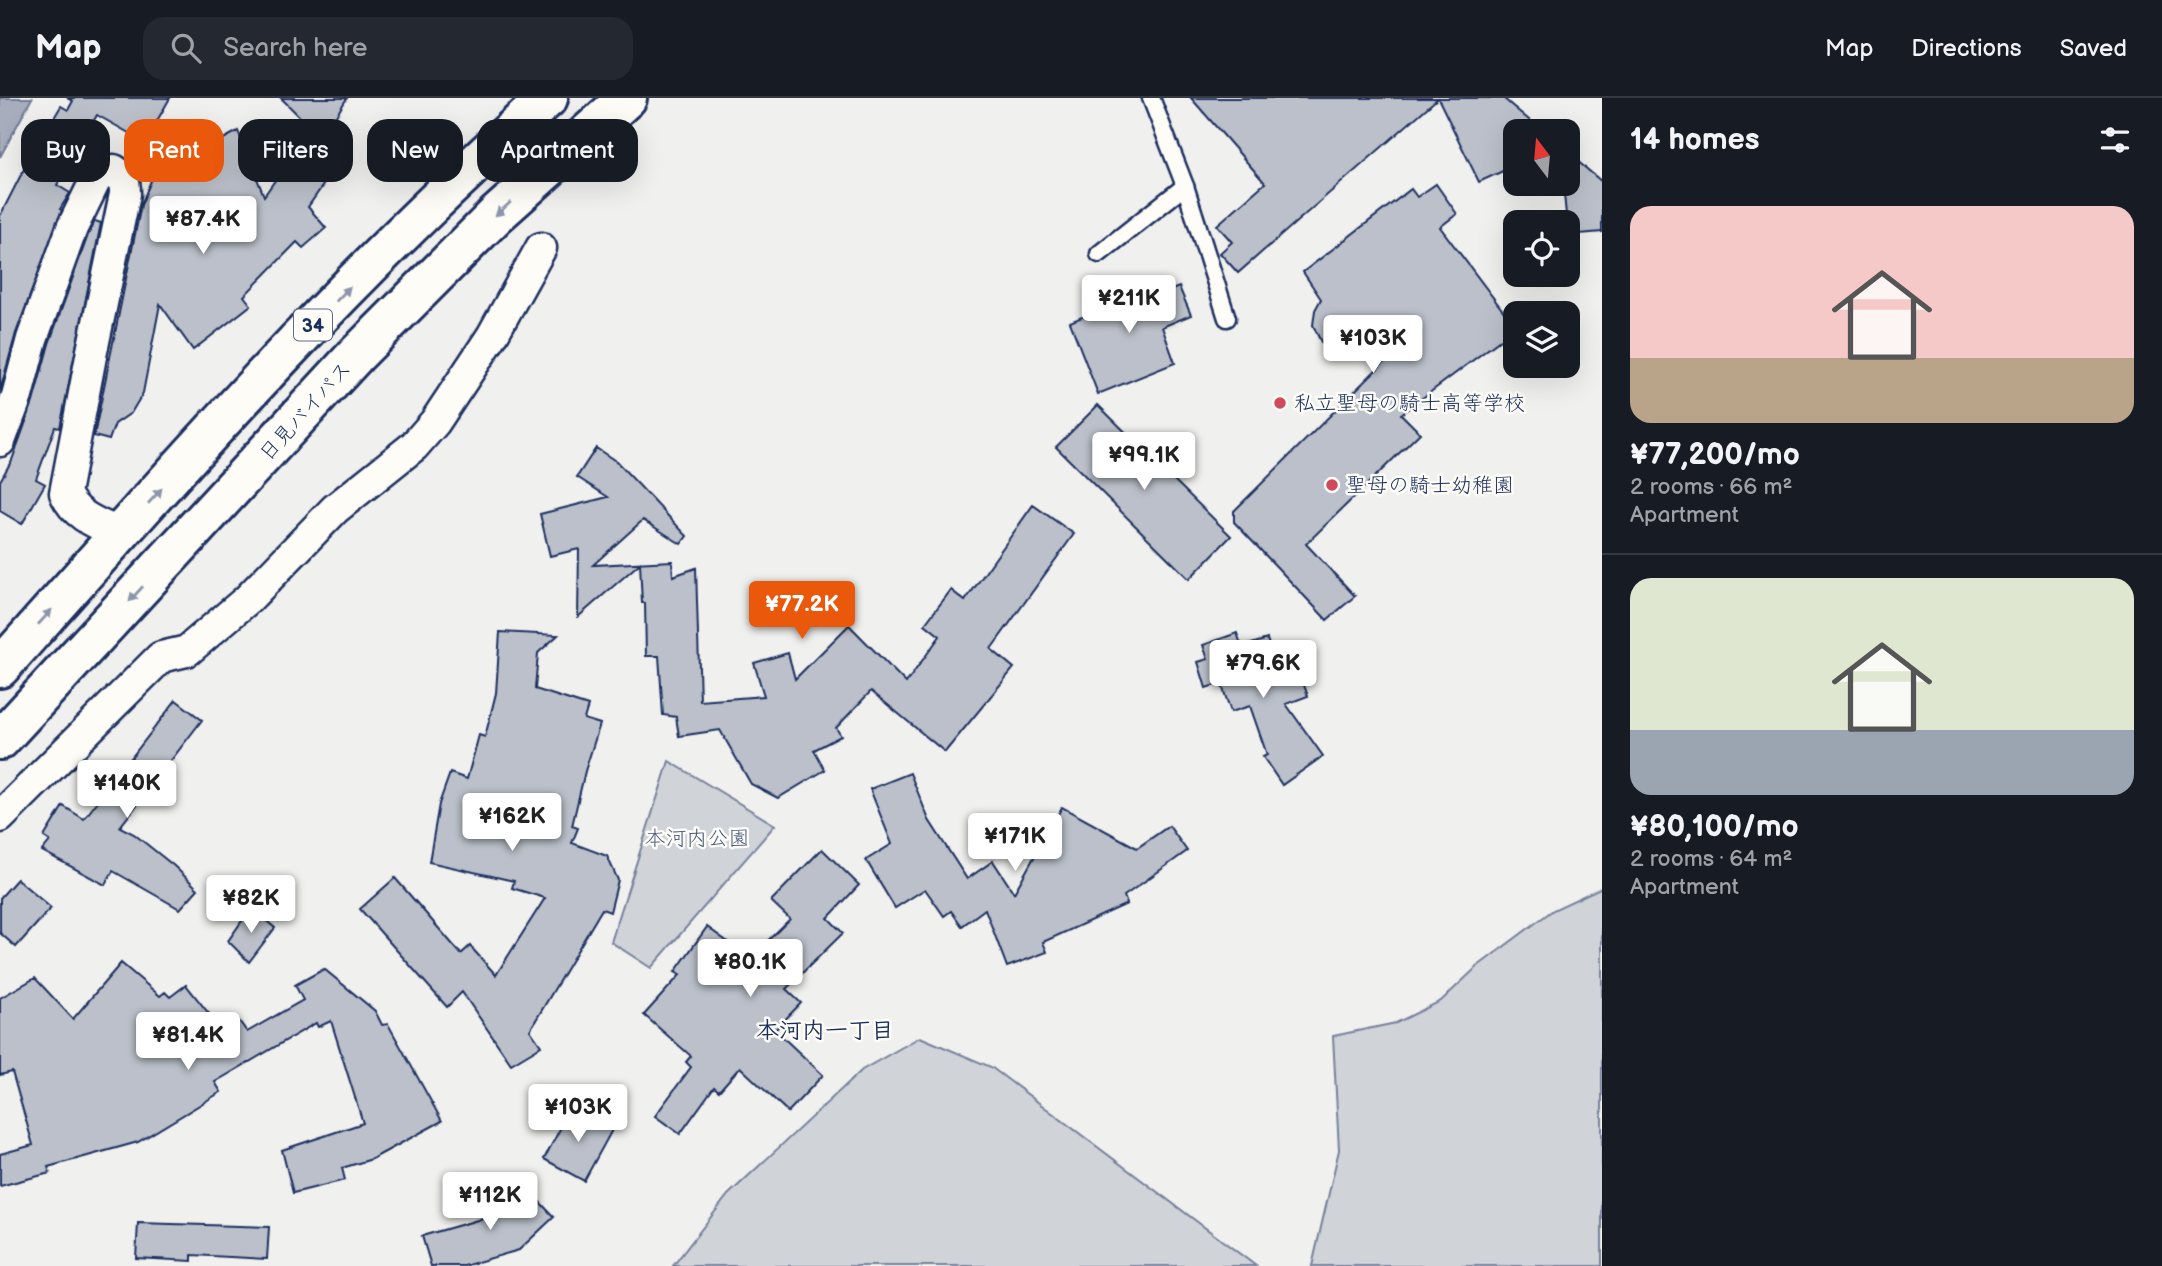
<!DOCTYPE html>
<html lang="en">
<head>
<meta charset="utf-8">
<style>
	:root { --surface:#171b24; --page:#242831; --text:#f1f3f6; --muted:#9ea1a6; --line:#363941; --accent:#ea580c }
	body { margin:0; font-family:"Balsamiq Sans","Klee One",sans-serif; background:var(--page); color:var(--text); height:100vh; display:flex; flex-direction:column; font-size:26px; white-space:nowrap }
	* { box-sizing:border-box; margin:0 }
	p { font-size:23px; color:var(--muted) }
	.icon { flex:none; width:38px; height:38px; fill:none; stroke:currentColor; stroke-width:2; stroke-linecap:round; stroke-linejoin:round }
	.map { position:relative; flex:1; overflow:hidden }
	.side { display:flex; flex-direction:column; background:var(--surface); width:560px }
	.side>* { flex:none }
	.hud { position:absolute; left:21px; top:21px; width:665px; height:63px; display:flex; gap:14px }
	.needle { width:46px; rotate:344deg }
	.fabs { position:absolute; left:1503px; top:21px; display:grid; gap:14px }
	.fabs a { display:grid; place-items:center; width:77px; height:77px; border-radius:14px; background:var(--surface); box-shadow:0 7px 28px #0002; font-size:35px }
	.price { position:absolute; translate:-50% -60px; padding:0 16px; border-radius:7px; background:#fff; color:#222; font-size:23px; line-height:46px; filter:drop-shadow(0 2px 4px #0008) }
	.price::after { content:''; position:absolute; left:50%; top:42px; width:21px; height:16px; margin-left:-10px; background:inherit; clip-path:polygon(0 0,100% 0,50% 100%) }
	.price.selected { background:var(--accent); color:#fff }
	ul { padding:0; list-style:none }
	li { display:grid; align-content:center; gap:14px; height:371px; padding:0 28px }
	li+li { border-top:2px solid var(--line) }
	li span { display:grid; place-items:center; height:217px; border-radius:21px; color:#555 }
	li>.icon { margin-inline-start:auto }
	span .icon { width:126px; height:126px; fill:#fffc; stroke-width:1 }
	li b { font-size:30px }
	h2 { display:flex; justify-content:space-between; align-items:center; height:84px; padding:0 28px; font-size:30px }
	.chip { padding:0 24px; border-radius:21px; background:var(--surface); box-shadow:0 7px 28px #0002; font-size:24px; line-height:63px }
	.chip.selected { background:var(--accent); color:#fff }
	header { display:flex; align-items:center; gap:42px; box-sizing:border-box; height:98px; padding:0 35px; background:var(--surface); border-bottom:2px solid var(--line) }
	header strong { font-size:33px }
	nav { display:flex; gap:38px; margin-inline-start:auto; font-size:24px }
	.search { width:490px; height:63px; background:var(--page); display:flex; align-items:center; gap:18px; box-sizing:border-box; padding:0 24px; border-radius:21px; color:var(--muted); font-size:26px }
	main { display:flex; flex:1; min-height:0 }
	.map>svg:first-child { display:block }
	.green { fill:#d0d3d8; stroke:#76819b; stroke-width:2 }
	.water { fill:#a7adbd; stroke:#6f7b97; stroke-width:2 }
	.building { fill:#bbc0ca; stroke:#1b2f5e; stroke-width:2 }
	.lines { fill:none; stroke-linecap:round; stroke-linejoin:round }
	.lane-casing { stroke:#1b2f5e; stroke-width:21 }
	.street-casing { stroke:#1b2f5e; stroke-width:35 }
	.highway-casing { stroke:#1b2f5e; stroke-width:44 }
	.lane { stroke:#fdfcf7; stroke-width:16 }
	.street { stroke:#fdfcf7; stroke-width:30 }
	.highway { stroke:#fdfcf7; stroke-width:38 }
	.oneway { fill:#8c96aa }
	.poi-dot { fill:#d1495b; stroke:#fdfcf7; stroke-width:2.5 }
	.labels { text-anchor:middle; stroke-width:5; stroke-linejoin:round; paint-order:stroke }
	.shield { fill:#fdfcf7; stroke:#5f6c8c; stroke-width:2 }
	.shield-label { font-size:19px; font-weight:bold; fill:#1b2f5e }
	.poi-label { font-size:21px; fill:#1b2f5e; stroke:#fdfcf7; text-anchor:start }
	.street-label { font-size:21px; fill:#1b2f5e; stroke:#fdfcf7 }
	.park-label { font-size:21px; fill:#48587c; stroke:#fdfcf7 }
	.neighbourhood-label { font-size:23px; font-weight:bold; fill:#1b2f5e; stroke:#fdfcf7 }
</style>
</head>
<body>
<header>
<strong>Map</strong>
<div class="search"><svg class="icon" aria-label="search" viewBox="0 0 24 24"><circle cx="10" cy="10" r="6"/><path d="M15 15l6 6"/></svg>Search here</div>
<nav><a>Map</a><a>Directions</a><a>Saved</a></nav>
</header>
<main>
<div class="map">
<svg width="1602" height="1168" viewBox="0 0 1602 1168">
	<rect width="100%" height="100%" fill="#f0f0ee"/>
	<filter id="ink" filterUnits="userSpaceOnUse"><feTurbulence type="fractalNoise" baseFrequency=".0143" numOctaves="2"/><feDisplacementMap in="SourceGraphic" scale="14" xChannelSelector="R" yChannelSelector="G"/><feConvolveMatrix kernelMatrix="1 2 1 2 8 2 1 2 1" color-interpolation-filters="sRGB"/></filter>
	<g filter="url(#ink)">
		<!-- green -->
		<g class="green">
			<polygon points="669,663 775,727 651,870 611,844"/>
			<polygon points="1602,789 1602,1168 1312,1168 1339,1052 1333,938 1396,925 1441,903 1478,868 1553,812"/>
			<polygon points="920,939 991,969 1256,1168 673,1168 728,1097 862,972"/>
		</g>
		<!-- water -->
		<polygon class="water" points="0,0 32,0 0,59"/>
		<!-- building -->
		<g class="building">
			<polygon points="67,0 170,0 145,44 97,17 57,87 70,95 60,111 62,112 16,235 0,293 0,118 26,67 61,8 68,12 73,3"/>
			<polygon points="281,0 347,0 322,41"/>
			<polygon points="1191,0 1503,0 1542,33 1516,33 1516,67 1479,84 1438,0 1238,175 1220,155 1232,144 1217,127 1265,85"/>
			<polygon points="238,33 264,98 295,54 330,77 308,109 326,130 303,150 297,144 244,198 251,207 193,252 160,206 143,295 131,315 115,326 109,342 94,338 141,107 152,80"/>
			<polygon points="1568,55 1602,84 1602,134 1568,137 1563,86 1568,86"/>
			<polygon points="1436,86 1457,116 1440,129 1516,230 1401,316 1420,335 1306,446 1355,498 1327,522 1234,424 1234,413 1388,260 1335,255 1321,244 1313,227 1315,212 1321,201 1303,174 1411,91 1417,99"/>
			<polygon points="95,123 101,125 60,330 55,329 36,381 45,386 22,426 0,413 0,383 12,362 33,304 49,246 88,137"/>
			<polygon points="1139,182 1147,202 1179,189 1191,217 1162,229 1175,265 1098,296 1070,224 1111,207 1106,194"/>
			<polygon points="1098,307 1231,438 1189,481 1056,349"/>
			<polygon points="596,350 617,364 687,438 681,446 643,422 593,467 672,463 673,478 696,470 700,603 764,598 754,565 788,555 795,581 849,527 906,585 940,538 925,526 951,492 965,503 1033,407 1074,436 991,551 1014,570 945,654 871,593 836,630 841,638 814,652 825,672 778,700 751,686 720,632 679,638 676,619 663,617 659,558 646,558 645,505 642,505 640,465 578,519 579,451 550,458 540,416 608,399 577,379"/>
			<polygon points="500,534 558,537 538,555 535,591 588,608 584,621 600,626 585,673 572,728 578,730 572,745 607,758 618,782 610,814 602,811 530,932 541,948 511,966 462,894 447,909 360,811 395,780 461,856 470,848 496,877 545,800 512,790 514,783 429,764 439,706 450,675 467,681 479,637 485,639 496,595"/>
			<polygon points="1237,535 1242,549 1267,541 1279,576 1297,569 1308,598 1286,606 1323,658 1282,687 1263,659 1267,657 1250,608 1231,614 1221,585 1206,590 1198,564 1208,561 1203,547"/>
			<polygon points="176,602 202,622 120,729 134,736 174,768 198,791 180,811 113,773 105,787 42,753 50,743 44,739 63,708 84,721"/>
			<polygon points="910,675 929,722 967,781 993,763 1014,795 1062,709 1137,750 1169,728 1187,753 1124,798 1127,806 1043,844 1047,854 1007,869 985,811 962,828 951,813 944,818 925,791 895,810 866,762 892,746 870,691"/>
			<polygon points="822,751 859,787 828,820 843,835 786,891 801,905 775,932 823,977 788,1014 740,969 719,993 714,989 680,1036 655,1018 691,969 686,964 691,958 644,917 680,877 675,874 707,829 750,860 790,821 771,803"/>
			<polygon points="17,781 51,810 16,849 0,835 0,800"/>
			<polygon points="251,810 275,830 249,864 228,843"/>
			<polygon points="121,865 160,898 165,894 170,899 186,887 210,917 186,948 237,920 247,934 303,902 295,887 324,871 375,913 382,927 388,926 442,1023 372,1061 342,1070 345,1082 293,1095 282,1052 363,1025 331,923 318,929 316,925 215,984 221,994 138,1044 48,1069 50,1075 0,1088 0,1056 33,1047 12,974 0,977 0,900 35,880 73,921"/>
			<polygon points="571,1010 612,1032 584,1083 544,1061"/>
			<polygon points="521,1084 554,1119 519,1152 464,1168 431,1168 422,1138 481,1121"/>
			<polygon points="138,1125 269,1129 267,1161 192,1157 192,1163 136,1160"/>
		</g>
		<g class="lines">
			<defs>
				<g id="lane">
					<polyline points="1185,88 1227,220"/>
					<polyline points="1099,156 1185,88 1151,0"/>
				</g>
				<g id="street">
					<path d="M 0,343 L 17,298 L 32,241 L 72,130 L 97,79 L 114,72 C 124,78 125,84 125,96 L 92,253 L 65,395 C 75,419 99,426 121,436"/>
					<polyline points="0,719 161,559 187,553 248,501 335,411 414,348 435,324 492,238 541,150"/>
				</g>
				<g id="highway">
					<path d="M 0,570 C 175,373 350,173 548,0"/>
					<polyline points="0,642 356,257 496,117 627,0"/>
				</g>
			</defs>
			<!-- lane casing -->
			<use href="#lane" class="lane-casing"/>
			<!-- street casing -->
			<use href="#street" class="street-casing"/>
			<!-- highway casing -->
			<use href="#highway" class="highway-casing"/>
			<!-- lane -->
			<use href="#lane" class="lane"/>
			<!-- street -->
			<use href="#street" class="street"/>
			<!-- highway -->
			<use href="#highway" class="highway"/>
		</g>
		<!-- one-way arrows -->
		<defs><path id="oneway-solid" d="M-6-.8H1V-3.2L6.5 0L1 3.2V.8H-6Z" transform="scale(1.75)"/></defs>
		<g class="oneway">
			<use href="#oneway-solid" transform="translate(503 111) rotate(138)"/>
			<use href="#oneway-solid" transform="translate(343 196) rotate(-46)"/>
			<use href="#oneway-solid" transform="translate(155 398) rotate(-48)"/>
			<use href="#oneway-solid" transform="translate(136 496) rotate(132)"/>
			<use href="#oneway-solid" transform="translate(45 519) rotate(-48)"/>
		</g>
	</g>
	<!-- markers -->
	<g class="poi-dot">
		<circle cx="1280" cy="305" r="7"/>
		<circle cx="1332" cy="387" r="7"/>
	</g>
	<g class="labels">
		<!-- shield labels -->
		<rect class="shield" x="294" y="211.5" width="38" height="31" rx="5"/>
		<g class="shield-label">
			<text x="313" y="234">34</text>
		</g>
		<!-- poi labels -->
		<g class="poi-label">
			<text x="1294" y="312">私立聖母の騎士高等学校</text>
			<text x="1346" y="394">聖母の騎士幼稚園</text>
		</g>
		<!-- street labels -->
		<g class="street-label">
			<text transform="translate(305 313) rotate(-48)" y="7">日見バイパス</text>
		</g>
		<!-- park labels -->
		<g class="park-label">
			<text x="697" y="747">本河内公園</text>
		</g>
		<!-- neighbourhood labels -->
		<g class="neighbourhood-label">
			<text x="825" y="940">本河内一丁目</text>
		</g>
	</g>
</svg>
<div class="fabs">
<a><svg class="needle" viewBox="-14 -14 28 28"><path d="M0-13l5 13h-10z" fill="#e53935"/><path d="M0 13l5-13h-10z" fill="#9ea1a6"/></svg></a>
<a><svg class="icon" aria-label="locate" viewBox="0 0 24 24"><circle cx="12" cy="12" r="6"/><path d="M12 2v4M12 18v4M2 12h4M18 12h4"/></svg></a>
<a><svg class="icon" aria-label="layers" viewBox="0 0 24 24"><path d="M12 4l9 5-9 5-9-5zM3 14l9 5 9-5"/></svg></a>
</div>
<b class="price" style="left:203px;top:158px">¥87.4K</b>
<b class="price" style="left:1129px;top:237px">¥211K</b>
<b class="price" style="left:1373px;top:277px">¥103K</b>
<b class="price" style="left:1144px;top:394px">¥99.1K</b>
<b class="price selected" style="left:802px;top:543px">¥77.2K</b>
<b class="price" style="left:1263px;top:602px">¥79.6K</b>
<b class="price" style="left:127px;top:722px">¥140K</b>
<b class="price" style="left:512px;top:755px">¥162K</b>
<b class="price" style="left:1015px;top:775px">¥171K</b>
<b class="price" style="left:251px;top:837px">¥82K</b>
<b class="price" style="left:750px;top:901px">¥80.1K</b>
<b class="price" style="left:188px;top:974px">¥81.4K</b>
<b class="price" style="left:578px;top:1046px">¥103K</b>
<b class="price" style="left:490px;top:1134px">¥112K</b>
<div class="hud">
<a class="chip">Buy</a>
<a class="chip selected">Rent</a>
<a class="chip">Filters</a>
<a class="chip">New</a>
<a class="chip">Apartment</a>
</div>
</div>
<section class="side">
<h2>14 homes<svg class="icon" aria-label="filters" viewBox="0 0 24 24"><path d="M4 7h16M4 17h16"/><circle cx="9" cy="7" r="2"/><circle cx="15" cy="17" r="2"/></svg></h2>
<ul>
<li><span style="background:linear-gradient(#f6c9c9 70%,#b9a48a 0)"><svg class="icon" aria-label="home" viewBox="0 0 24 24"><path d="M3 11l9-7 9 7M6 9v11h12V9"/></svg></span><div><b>¥77,200/mo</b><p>2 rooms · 66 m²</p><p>Apartment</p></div></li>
<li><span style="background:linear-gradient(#dfe7d0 70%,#9aa5b1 0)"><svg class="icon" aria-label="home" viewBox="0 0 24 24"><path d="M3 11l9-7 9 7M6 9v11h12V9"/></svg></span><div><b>¥80,100/mo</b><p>2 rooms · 64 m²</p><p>Apartment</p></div></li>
</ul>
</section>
</main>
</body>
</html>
